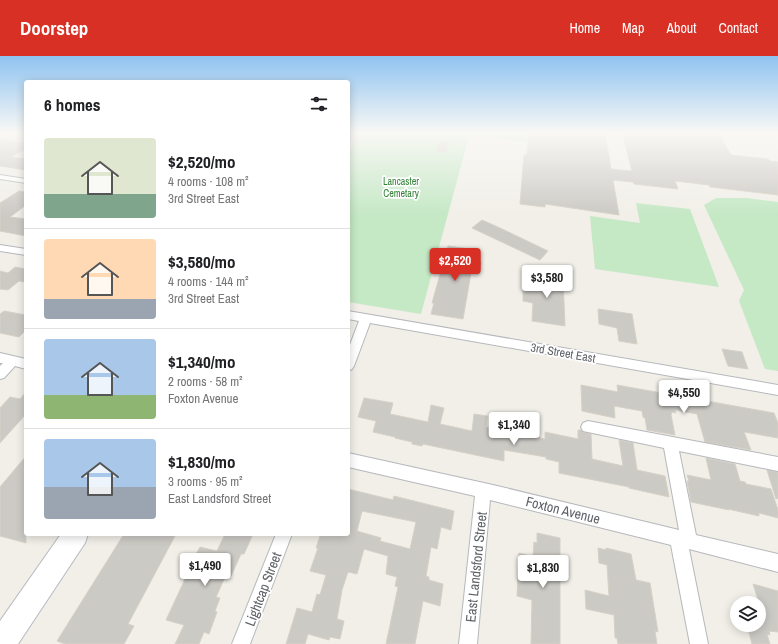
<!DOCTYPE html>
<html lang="en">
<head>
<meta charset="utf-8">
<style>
	:root { --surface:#fff; --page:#f6f6f6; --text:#202124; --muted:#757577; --line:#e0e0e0; --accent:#d93025 }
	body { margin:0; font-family:"Archivo Narrow",sans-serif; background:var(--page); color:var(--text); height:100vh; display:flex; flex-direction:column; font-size:15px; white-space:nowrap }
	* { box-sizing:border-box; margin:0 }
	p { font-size:13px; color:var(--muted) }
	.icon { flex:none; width:22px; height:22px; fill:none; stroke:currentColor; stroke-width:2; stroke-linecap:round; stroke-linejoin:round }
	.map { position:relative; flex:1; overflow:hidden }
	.details { position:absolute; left:24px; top:24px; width:326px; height:456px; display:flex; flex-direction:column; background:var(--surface); border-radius:4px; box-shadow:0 2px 10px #0003 }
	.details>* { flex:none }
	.fabs { position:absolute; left:730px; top:540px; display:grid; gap:8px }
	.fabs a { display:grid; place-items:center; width:36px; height:36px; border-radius:50%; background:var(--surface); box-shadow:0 2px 10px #0003; font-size:20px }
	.price { position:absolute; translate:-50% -34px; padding:0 9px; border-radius:4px; background:#fff; color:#222; font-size:13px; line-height:26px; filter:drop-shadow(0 1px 2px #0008) }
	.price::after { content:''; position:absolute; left:50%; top:24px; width:12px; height:9px; margin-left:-6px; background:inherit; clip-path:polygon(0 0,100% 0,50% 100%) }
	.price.selected { background:var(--accent); color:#fff }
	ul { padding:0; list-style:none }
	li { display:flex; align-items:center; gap:12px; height:100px; padding:0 20px }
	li+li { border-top:1px solid var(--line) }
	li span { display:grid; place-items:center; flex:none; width:112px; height:80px; border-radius:4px; color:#555 }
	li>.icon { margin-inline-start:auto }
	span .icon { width:48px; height:48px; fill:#fffc; stroke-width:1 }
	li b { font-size:17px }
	h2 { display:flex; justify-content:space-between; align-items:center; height:48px; padding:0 20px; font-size:17px }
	header { display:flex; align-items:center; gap:24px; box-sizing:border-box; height:56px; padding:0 20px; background:var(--accent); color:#fff }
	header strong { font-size:19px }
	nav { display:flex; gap:22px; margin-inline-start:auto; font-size:14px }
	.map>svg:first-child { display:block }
	.green { fill:#c5e8c5 }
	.building { fill:#cccac5; stroke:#d6d1c6; fill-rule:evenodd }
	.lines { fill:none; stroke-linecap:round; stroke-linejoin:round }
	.minor-casing { stroke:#b5b8bc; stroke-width:2 }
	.secondary-casing { stroke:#b6babf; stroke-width:2 }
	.minor { fill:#fff; fill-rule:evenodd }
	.secondary { fill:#fff; fill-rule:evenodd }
	.labels { text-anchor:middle; stroke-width:3.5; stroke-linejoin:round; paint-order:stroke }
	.far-park-label { font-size:10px; fill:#348238; stroke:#fff }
	.street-label { font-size:12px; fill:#5f6368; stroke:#fff }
	.near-street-label { font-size:14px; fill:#5f6368; stroke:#fff }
</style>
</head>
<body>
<header>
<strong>Doorstep</strong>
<nav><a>Home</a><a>Map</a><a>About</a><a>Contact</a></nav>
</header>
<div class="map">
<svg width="778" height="588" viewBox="0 0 778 588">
	<rect width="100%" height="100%" fill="#f1efe8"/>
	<!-- green -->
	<g class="green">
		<polygon points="358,76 527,76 526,86 469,80 421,258 348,246 348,100"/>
		<polygon points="716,142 746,142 778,146 778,315 765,313 739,245 744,234 704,149"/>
		<polygon points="636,147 690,153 719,231 595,213 590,160 640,167"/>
	</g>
	<!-- building -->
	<g class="building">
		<polygon points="528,76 567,79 567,76 605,76 611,113 632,115 622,76 718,76 731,99 768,103 770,105 778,106 778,139 710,131 709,129 675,125 678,133 634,128 633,126 613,124 619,159 545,148 545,151 520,148 524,99 527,99"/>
		<polygon points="0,83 26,87 26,93 11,101 26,103 26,114 0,110"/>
		<polygon points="440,85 449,86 446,96 436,95"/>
		<polygon points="19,135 26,136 26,149 10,161 26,163 26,180 0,175 0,147"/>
		<polygon points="482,164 500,172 548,195 540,204 472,172"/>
		<polygon points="448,190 476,194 474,205 481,206 479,218 471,217 463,263 431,258 434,247 432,247"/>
		<polygon points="15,211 26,213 26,226 19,225 8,234 0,233 0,215 8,217"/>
		<polygon points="535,213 545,214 546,220 563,222 565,270 532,265 533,247 523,245 523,232 534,233"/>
		<polygon points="598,253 632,258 637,288 619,285 617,272 599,268"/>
		<polygon points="4,255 26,259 26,274 19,281 0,277 0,258"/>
		<polygon points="722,293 742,296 748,313 728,310"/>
		<polygon points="581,329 618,336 617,329 774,357 778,367 778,382 744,376 751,394 705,386 697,358 675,354 676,357 672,356 671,359 675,379 647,374 645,362 643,361 642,355 614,350 615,362 582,355"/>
		<polygon points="26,336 26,358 0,387 0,352 10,341 20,343"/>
		<polygon points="364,342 393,347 390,358 428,366 431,349 444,352 440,368 472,375 474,358 487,360 486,371 506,375 507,368 512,368 526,371 526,379 545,383 545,376 578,383 578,374 581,374 583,376 591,378 592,403 623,410 619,384 633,387 637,414 665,420 669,441 629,432 629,431 559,417 559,406 546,403 546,401 504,394 504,405 423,388 422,390 412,388 412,386 395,382 395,381 373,376 376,365 358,361"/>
		<polygon points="26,400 26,487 0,480 0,431"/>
		<polygon points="706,402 735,408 740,425 745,426 746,428 771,433 778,454 778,462 759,457 759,460 728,453 729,454 691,446 687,425 689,425 687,419 711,424"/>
		<polygon points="767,414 778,416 778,442 776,443"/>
		<path d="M 348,433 L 393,444 L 394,440 L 454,455 L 451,474 L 441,471 L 437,493 L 431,491 L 426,520 L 429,521 L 429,524 L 443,528 L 440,550 L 423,545 L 415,588 L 386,588 L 398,531 L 395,530 L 397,521 L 386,518 L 388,500 L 364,493 L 357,518 L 348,516 L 342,534 L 337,563 L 344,565 L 340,583 L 330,581 L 329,584 L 308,578 L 305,588 L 286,588 L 297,552 L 312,556 L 317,538 L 320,539 L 326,519 L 310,515 L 318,492 L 316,492 L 320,480 L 322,480 L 323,478 L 348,478 ZM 362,455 L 416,466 L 410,493 L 380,485 L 381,482 L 357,475 Z"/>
		<polygon points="537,477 560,482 560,588 531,588 532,544 517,540 519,497 533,501 534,486 537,487"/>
		<polygon points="124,478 176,478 128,568 134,570 124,588 65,588 57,585"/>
		<polygon points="225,478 253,478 244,498 241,498 231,520 226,519 216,541 220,542 215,555 217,556 209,578 204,576 199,588 175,588 184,569 166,564 186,521 182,519 193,498 196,498 200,491 217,495"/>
		<polygon points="598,492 606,494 606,492 631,498 636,524 650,527 658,576 655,575 657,588 618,588 617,582 615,582 614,559 586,553 585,534 609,540 607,509 599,507"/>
		<polygon points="753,528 778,535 778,576 769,575 770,579 767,578 770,588 752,588 747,569 759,569 759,547"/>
	</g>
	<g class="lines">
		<defs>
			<g id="minor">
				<polygon points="0,119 26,123 26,127 0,123"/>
				<polygon points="0,189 26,193 26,199 0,195"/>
				<polygon points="348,255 778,329 778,339 370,267 354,310 352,313 348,315 348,294 359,265 348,263"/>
				<polygon points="0,297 26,303 26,313 15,310 4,322 0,323 0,310 3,307 0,307"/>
				<polygon points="588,365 778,401 778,415 679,395 696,479 778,498 778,516 689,493 708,588 690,588 671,489 490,444 477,588 459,588 475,440 348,411 348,397 493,429 679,474 664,392 583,375 581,371 583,367"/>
				<polygon points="276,478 292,478 250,588 232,588"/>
			</g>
			<polygon id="secondary" points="61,478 88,478 85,487 18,588 0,588 0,565"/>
		</defs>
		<!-- minor casing -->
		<use href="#minor" class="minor-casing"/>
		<!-- secondary casing -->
		<use href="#secondary" class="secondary-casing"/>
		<!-- minor -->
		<use href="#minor" class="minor"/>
		<!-- secondary -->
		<use href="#secondary" class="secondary"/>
	</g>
	<!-- sky -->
	<linearGradient id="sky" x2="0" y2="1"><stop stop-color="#8fc3f1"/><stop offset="0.48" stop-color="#f9f8f5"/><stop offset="1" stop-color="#f9f8f5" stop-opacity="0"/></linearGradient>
	<rect width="778" height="159" fill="url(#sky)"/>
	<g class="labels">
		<!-- far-park labels -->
		<g class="far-park-label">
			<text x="401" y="129">Lancaster<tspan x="401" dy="12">Cemetary</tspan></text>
		</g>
		<!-- street labels -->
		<g class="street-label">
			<text transform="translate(563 297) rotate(10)" y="4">3rd Street East</text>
		</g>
		<!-- near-street labels -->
		<g class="near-street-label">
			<text transform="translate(563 454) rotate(14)" y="5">Foxton Avenue</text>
			<text transform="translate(476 511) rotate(-84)" y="5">East Landsford Street</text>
			<text transform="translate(263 533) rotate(-69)" y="5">Lightcap Street</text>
		</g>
	</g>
</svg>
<div class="fabs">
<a><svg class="icon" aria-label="layers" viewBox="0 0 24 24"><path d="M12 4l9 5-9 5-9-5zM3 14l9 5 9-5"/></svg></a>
</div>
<b class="price selected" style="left:455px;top:226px">$2,520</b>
<b class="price" style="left:547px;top:243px">$3,580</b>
<b class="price" style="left:684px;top:358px">$4,550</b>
<b class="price" style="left:514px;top:390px">$1,340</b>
<b class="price" style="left:205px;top:531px">$1,490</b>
<b class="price" style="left:543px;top:533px">$1,830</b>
<section class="details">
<h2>6 homes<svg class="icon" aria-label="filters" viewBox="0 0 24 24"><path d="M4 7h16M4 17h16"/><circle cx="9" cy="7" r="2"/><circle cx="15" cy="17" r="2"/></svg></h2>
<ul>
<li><span style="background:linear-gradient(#dfe7d0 70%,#7fa58c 0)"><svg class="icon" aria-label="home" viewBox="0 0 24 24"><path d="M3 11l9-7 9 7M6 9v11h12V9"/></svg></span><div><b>$2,520/mo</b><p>4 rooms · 108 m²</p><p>3rd Street East</p></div></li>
<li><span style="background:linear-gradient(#ffd9b3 75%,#9aa5b1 0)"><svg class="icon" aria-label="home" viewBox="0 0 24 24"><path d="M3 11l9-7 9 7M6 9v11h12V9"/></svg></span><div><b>$3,580/mo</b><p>4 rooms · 144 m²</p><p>3rd Street East</p></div></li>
<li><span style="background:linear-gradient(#a9c7e8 70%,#8fb573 0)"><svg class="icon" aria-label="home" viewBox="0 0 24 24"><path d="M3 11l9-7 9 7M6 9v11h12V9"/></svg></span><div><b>$1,340/mo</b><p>2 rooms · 58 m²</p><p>Foxton Avenue</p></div></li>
<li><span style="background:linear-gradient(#a9c7e8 60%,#9aa5b1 0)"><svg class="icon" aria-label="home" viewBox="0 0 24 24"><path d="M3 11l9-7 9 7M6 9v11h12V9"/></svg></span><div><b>$1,830/mo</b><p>3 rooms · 95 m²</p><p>East Landsford Street</p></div></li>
</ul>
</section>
</div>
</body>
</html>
